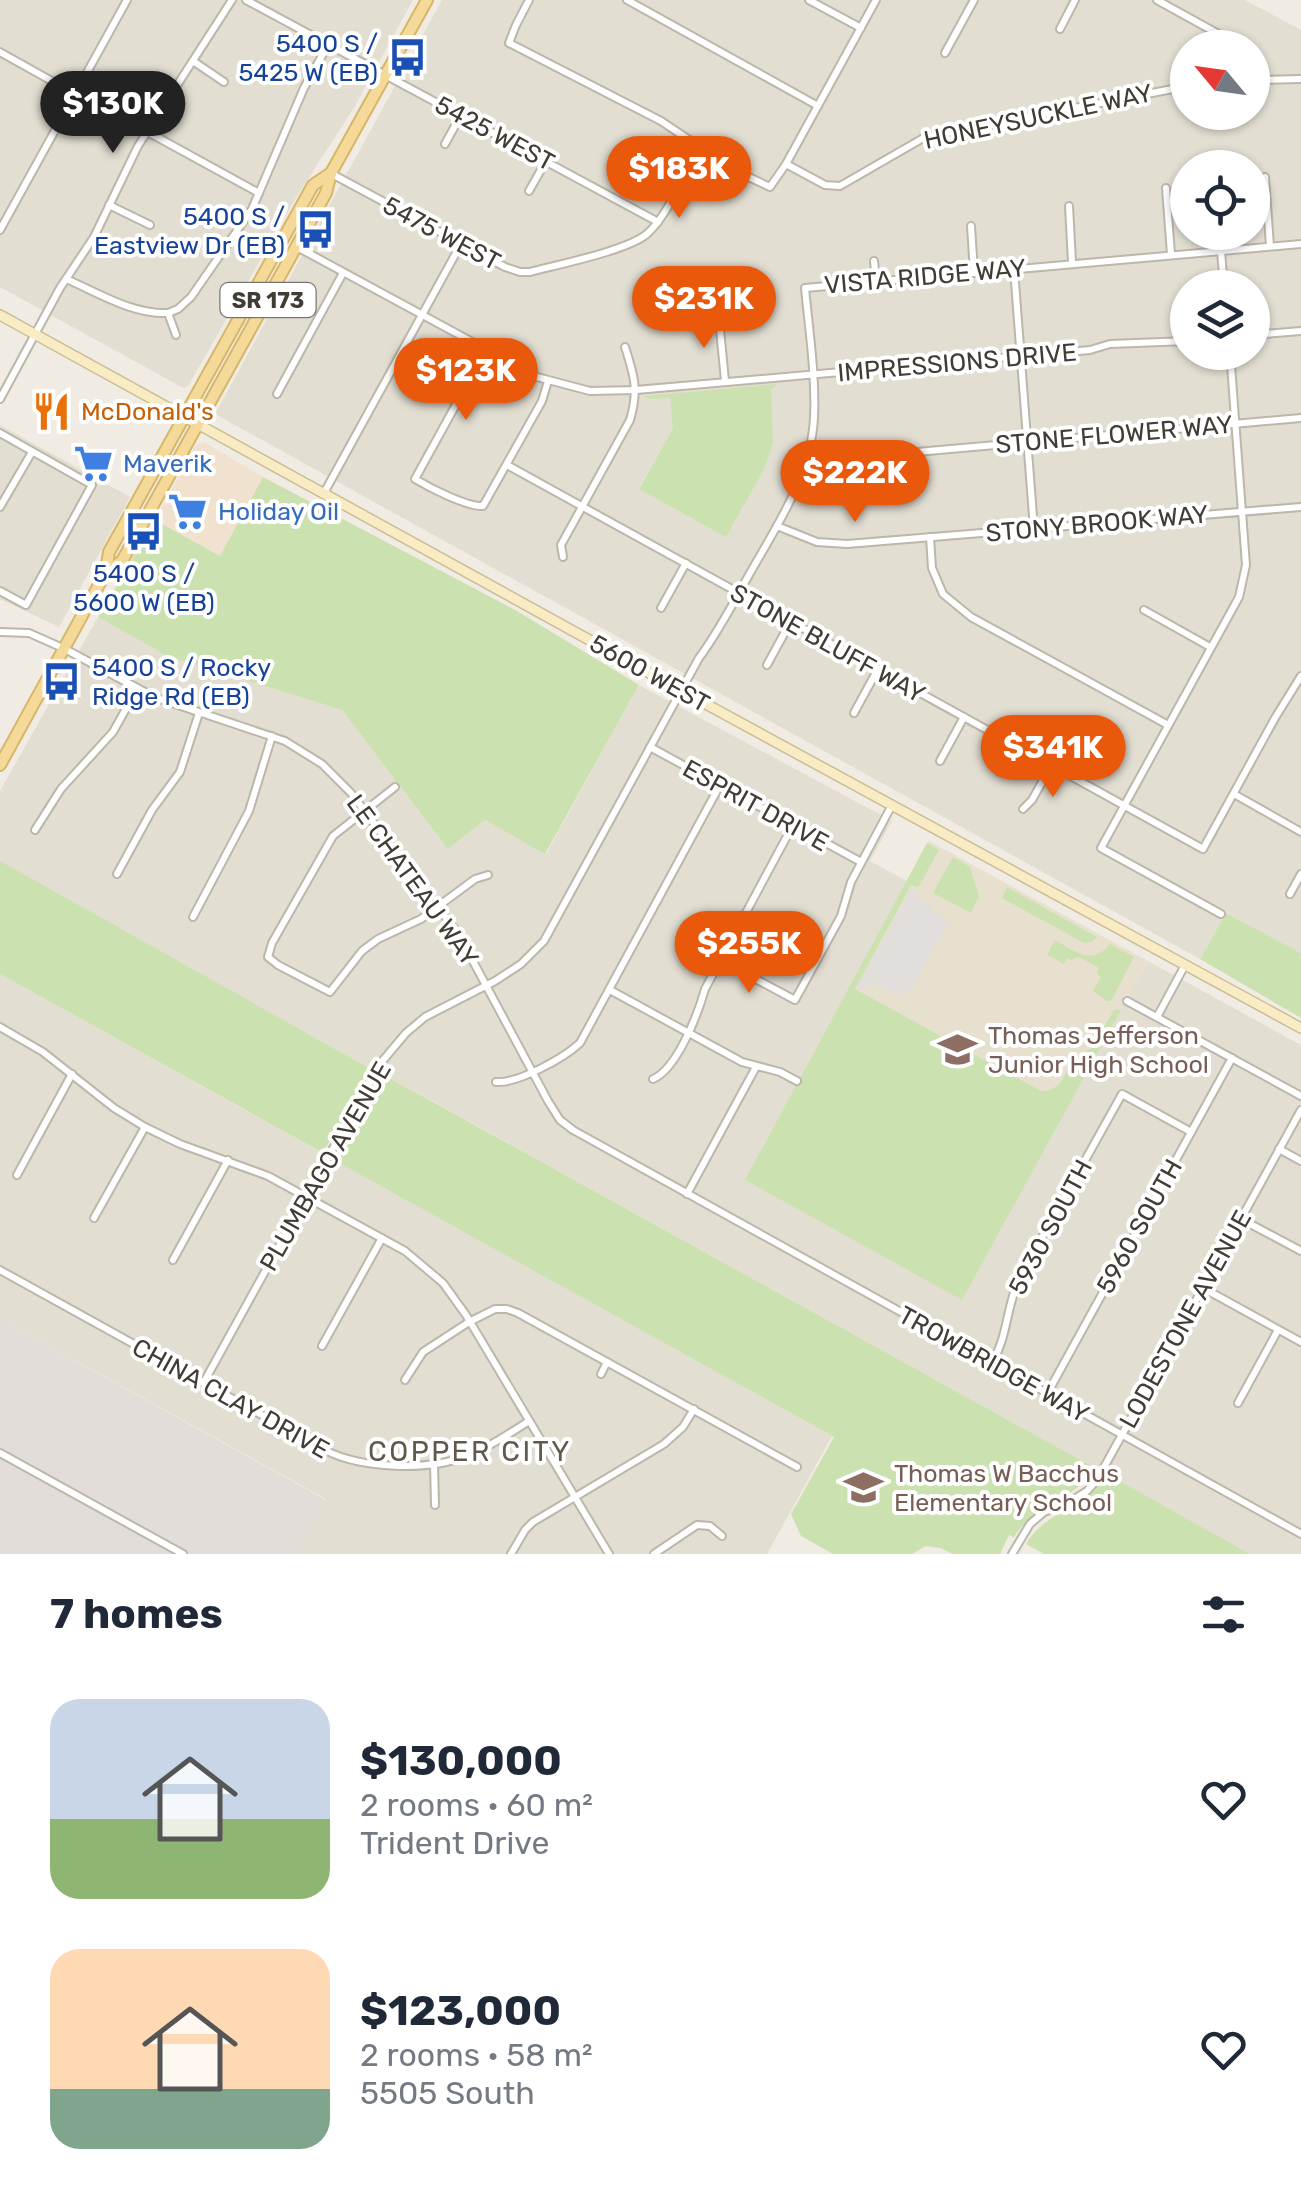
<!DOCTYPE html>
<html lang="en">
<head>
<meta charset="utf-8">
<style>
	:root { --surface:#fff; --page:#f2f2f3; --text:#1f2937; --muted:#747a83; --accent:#ea580c }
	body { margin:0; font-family:Rubik,sans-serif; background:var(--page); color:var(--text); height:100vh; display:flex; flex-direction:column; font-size:38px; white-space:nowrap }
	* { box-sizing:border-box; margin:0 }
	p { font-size:32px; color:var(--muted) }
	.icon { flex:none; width:55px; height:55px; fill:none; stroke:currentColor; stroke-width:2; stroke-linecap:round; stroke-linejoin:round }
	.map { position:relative; height:1554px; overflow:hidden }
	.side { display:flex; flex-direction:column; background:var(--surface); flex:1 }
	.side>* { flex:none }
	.needle { width:65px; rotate:299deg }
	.fabs { position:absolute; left:1170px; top:30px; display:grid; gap:20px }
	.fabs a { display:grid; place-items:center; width:100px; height:100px; border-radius:50%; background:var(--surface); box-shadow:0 2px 8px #0004; font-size:50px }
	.price { position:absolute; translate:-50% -85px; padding:0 22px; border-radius:35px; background:var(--accent); color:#fff; font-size:32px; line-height:65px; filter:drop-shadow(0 2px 5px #0008) }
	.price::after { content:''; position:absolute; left:50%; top:60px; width:30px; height:22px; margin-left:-15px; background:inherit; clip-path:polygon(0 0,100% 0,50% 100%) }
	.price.current { background:#222; color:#fff }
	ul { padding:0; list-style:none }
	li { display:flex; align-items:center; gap:30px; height:250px; padding:0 50px }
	li span { display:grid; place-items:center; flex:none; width:280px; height:200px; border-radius:30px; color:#555 }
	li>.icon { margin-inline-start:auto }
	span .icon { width:120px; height:120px; fill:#fffc; stroke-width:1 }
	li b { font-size:42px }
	h2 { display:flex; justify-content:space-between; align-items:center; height:120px; padding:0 50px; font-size:42px }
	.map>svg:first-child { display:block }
	.residential { fill:#e3ded2; fill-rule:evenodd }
	.commercial { fill:#f0e2cf }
	.industrial { fill:#e2ddd8 }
	.education { fill:#e8e0ce }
	.green { fill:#cbe1af }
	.parking { fill:#e1dedb }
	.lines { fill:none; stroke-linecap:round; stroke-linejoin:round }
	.minor-casing { stroke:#bdb6aa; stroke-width:10 }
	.secondary-casing { stroke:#cbbe96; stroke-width:12 }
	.primary-casing { stroke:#d6b66a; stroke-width:14 }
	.minor { stroke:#fff; stroke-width:6 }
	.secondary { stroke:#f9ecc4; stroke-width:9 }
	.primary { stroke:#f4d998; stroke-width:10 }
	.labels { text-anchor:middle; stroke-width:8; stroke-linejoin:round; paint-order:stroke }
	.shield { fill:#fff; stroke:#7a7671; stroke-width:2.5 }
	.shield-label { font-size:22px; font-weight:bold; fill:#413c34 }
	.transit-label { font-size:25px; fill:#164399; stroke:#fff; text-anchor:end }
	.street-label { font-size:25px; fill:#413c34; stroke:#fff }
	.food-label { font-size:25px; fill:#c56008; stroke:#fff; text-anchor:start }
	.shop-label { font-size:25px; fill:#366cbe; stroke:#fff; text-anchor:start }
	.education-label { font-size:25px; fill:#785e54; stroke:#fff; text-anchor:start }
	.neighbourhood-label { font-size:28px; letter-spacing:2.5px; fill:#62594c; stroke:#fff }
</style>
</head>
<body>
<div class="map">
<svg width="1301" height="1554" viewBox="0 0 1301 1554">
	<rect width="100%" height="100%" fill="#f0ece3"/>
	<!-- residential -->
	<g class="residential">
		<polygon points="0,0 413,0 355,106 297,196 188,386 183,388 176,384 0,287"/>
		<path d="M 442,0 L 1245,0 L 1301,30 L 1301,953 L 1226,913 L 1200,959 L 215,414 ZM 1188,48 L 1252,48 L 1252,112 L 1188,112 ZM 1188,168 L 1252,168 L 1252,232 L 1188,232 ZM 1188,288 L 1252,288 L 1252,352 L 1188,352 ZM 673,428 L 726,536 L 639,488 Z"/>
		<polygon points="0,425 130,497 59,627 0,599"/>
		<polygon points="98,617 167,656 342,710 448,849 485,820 546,854 639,685 892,821 870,861 907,881 745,1180 961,1299 1148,961 1301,1045 1301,1554 1250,1554 427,1098 369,1068 0,862 0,791"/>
		<polygon points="0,974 832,1436 767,1554 296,1554 326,1499 0,1319"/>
	</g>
	<!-- commercial -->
	<polygon class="commercial" points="204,442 263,477 220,556 155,520 196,445"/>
	<!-- industrial -->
	<polygon class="industrial" points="0,1319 326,1500 296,1554 0,1554"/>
	<!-- education -->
	<polygon class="education" points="929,841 1148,961 962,1300 745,1180"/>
	<!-- green -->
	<g class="green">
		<polygon points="777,384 771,390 773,443 764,469 726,537 639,489 673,428 670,398 648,399 645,396"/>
		<polygon points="263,477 517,611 639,685 545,854 485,820 448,849 342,710 167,656 98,617 155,520 220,556"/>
		<polygon points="927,843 939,850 918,888 911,885 855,989 1041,1091 1048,1091 1059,1085 1075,1057 1092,1048 1114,1010 1121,1010 962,1300 745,1180"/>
		<polygon points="953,857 970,867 979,897 971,913 933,893"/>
		<polygon points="0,861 369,1068 323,1153 0,974"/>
		<polygon points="1007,887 1097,937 1091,942 1084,943 1002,898"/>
		<polygon points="1226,913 1301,953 1301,1018 1200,959"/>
		<path d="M 1055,940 C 1075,951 1092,967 1110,944 L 1134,957 L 1111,1001 L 1107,1001 L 1093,991 L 1101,977 L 1097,974 L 1099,968 L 1079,957 L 1071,960 L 1067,958 L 1064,964 L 1047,955 Z"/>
		<path d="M 381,1074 L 426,1098 L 1095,1468 C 1074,1502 1036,1501 1014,1537 L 1009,1535 L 1000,1554 L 953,1554 L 940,1548 L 926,1546 L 912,1554 L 833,1554 L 801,1536 L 791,1514 L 834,1437 L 334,1160 Z"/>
		<path d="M 1107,1474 L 1250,1554 L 1044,1554 L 1026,1544 C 1047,1508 1085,1512 1107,1474 Z"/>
	</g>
	<!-- parking -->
	<polygon class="parking" points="912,888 916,890 914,896 933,906 930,911 949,921 910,992 904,989 900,996 876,983 861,990 857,987"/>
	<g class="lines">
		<defs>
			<g id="minor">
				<polyline points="246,0 658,222"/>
				<polyline points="529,0 516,25 509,43 661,121 734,170 770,187 786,164 876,0"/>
				<polyline points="627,0 818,106"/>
				<polyline points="809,0 861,28"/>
				<polyline points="1157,0 1233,42 1237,48"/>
				<polyline points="1060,29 1075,0"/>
				<polyline points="0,52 75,94"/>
				<polyline points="945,53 974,0"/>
				<polyline points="193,61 224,82"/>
				<polyline points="1252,80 1301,79"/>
				<polyline points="146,131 259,193"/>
				<polyline points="445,144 461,115"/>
				<polyline points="786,164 825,185 840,186 925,137 1188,86"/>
				<path d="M 332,174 L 505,267 L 520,272 L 530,272 C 556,265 630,250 648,233 C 668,215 686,171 700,146"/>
				<polyline points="1265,177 1270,246"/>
				<polyline points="1166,188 1171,254"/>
				<polyline points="529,191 546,161"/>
				<polyline points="109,205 150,225"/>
				<polyline points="1069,206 1072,262"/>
				<polyline points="971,226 974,272"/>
				<polyline points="0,230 127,0"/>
				<polyline points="297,247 537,377 590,391 636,390 1090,350 1110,344 1188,341"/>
				<polyline points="1221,251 1224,288"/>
				<polyline points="874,261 876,280"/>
				<polyline points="1014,269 1034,529"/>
				<path d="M 66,279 C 97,292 133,315 168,313"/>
				<polyline points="719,319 725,381"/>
				<polyline points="176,335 168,313 178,309 191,297 252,209 304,88 328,45"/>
				<polyline points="1252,335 1301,331"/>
				<path d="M 486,350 L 415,479 C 430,488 467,507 483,506 L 542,401 L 548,381"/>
				<polyline points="277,394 343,273"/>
				<polyline points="0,399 60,288 94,237 138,146 232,0"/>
				<polyline points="0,433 92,485 26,605 0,591"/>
				<polyline points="808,455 827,460 1301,418"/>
				<polyline points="507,465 1203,849 1275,718 1301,676"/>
				<polyline points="324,493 461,244"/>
				<polyline points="0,507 32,452"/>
				<polyline points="777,526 817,542 847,544 1301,507"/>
				<polyline points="930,537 932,568 943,594 971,617 1168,725"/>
				<path d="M 563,557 L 561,545 L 630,420 C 639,390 634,375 625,347"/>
				<polyline points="661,608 686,563"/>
				<polyline points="1144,610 1210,647"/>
				<polyline points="0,632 29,633 65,649 154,697 285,741 322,764 351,793 459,935 548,1101 560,1120 573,1130 1301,1534"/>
				<polyline points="767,665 791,621"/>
				<polyline points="854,713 878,669"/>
				<polyline points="650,747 861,862"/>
				<polyline points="940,761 964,717"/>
				<polyline points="395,787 333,836 272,943 268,957 278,965 330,992 362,951 378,939 421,919 475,879 488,875"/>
				<polyline points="1234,794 1301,832"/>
				<polyline points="1023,809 1032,800 1051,766"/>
				<polyline points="35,830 61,789 113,732 137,689"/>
				<polyline points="117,874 152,810 180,772 199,713"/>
				<polyline points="1290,894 1301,874"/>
				<polyline points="1221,914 1101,848 1239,597 1246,565 1230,352"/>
				<polyline points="193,917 249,811 272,736"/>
				<polyline points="720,960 795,1000 841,916 851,882 892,805"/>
				<polyline points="610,990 742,1062 780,1072 797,1081"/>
				<polyline points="1127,1001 1301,1096"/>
				<polyline points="1157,1017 1185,965"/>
				<polyline points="0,1027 43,1052 114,1108 145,1127 180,1144 268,1176 405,1251 443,1283 466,1315 609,1554"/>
				<path d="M 653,1079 C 677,1069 698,1014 705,989 L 793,825"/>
				<path d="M 496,1082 C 517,1084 564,1058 580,1043 L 720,785"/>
				<polyline points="1279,1149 1301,1161"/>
				<polyline points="17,1175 72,1074"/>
				<polyline points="687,1194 756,1067"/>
				<polyline points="94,1218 145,1127"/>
				<polyline points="1241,1219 1301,1251"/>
				<polyline points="173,1260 228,1160"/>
				<path d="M 0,1270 L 325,1450 C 361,1469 429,1471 466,1456 C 489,1447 509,1434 529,1421"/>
				<polyline points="1203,1288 1301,1342"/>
				<polyline points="322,1346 382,1238"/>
				<path d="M 992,1363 C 1008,1336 1006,1308 1019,1279 L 1122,1094 L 1191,1132"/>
				<polyline points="601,1374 607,1362"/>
				<polyline points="405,1380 423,1352 469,1322 495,1309 507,1309 518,1313 797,1467"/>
				<path d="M 204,1382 L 379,1065 L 406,1033 L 425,1017 L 495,981 L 521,964 L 544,941 L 699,658 C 719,631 734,602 750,573 C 778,524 811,475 814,418 C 816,375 809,330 805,288 L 1301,244"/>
				<polyline points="1047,1394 1232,1058"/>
				<polyline points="1238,1403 1278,1330"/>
				<polyline points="0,1453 183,1554"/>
				<polyline points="434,1463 435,1505"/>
				<polyline points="511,1554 525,1530 533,1522 664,1444 683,1427 694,1409"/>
				<polyline points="654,1554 697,1525 710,1526 722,1536"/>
				<polyline points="1012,1554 1030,1524 1044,1512 1071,1501 1087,1491 1097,1480 1301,1110"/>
			</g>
			<polyline id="secondary" points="0,315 682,691 1301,1028"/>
			<g id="primary">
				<polyline points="106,572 122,561 326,193 331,173 427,0"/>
				<polyline points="0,765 106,572 109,552 313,185 331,173"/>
			</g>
		</defs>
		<!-- minor casing -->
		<use href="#minor" class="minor-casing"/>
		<!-- secondary casing -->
		<use href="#secondary" class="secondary-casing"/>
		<!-- primary casing -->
		<use href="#primary" class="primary-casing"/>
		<!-- minor -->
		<use href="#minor" class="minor"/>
		<!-- secondary -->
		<use href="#secondary" class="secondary"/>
		<!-- primary -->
		<use href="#primary" class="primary"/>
	</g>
	<!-- icons -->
	<defs>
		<symbol id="bus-bare" viewBox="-9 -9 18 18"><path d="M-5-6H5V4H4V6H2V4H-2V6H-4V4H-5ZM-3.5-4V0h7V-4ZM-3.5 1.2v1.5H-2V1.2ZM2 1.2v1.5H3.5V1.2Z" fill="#1a4fb4" stroke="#fff" stroke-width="2.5" paint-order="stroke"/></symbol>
		<symbol id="restaurant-bare" viewBox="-9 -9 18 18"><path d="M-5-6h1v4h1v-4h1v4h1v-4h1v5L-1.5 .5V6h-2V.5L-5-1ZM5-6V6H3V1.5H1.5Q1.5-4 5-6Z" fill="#e8710a" stroke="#fff" stroke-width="2.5" paint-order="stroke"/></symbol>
		<symbol id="supermarket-bare" viewBox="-9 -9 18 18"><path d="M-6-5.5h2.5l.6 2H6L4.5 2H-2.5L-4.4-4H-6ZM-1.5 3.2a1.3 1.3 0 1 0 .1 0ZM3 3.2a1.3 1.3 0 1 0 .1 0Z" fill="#3f7fe0" stroke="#fff" stroke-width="2.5" paint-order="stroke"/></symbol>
		<symbol id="school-bare" viewBox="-9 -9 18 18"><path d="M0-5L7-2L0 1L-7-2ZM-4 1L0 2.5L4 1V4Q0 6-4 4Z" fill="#8d6e63" stroke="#fff" stroke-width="2.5" paint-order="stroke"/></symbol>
	</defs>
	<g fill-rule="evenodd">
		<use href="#bus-bare" x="380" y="30" width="55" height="55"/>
		<use href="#bus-bare" x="288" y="202" width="55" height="55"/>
		<use href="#restaurant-bare" x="24" y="384" width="55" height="55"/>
		<use href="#supermarket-bare" x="66" y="436" width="55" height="55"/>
		<use href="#supermarket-bare" x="160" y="484" width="55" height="55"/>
		<use href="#bus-bare" x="116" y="504" width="55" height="55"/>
		<use href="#bus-bare" x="34" y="654" width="55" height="55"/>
		<use href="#school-bare" x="930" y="1022" width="55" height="55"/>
		<use href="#school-bare" x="836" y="1460" width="55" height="55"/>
	</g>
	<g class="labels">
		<!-- shield labels -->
		<rect class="shield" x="220.5" y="283" width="95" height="34" rx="8"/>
		<g class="shield-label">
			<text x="268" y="308">SR 173</text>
		</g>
		<!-- transit labels -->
		<g class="transit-label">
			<text x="378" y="52">5400 S /<tspan x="378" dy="29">5425 W (EB)</tspan></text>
			<text x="285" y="225">5400 S /<tspan x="285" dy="29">Eastview Dr (EB)</tspan></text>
			<text x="144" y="582" text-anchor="middle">5400 S /<tspan x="144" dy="29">5600 W (EB)</tspan></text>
			<text x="92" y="676" text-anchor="start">5400 S / Rocky<tspan x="92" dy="29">Ridge Rd (EB)</tspan></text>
		</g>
		<!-- street labels -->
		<g class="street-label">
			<text transform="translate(1038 116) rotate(-12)" y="9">HONEYSUCKLE WAY</text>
			<text transform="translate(495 133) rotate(28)" y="9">5425 WEST</text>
			<text transform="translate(442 233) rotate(28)" y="9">5475 WEST</text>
			<text transform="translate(925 276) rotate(-5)" y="9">VISTA RIDGE WAY</text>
			<text transform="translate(957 362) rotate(-5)" y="9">IMPRESSIONS DRIVE</text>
			<text transform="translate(1114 434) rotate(-5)" y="9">STONE FLOWER WAY</text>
			<text transform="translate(1097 523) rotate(-5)" y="9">STONY BROOK WAY</text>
			<text transform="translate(828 643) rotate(29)" y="9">STONE BLUFF WAY</text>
			<text transform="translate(650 673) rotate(29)" y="9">5600 WEST</text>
			<text transform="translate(756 805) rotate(29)" y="9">ESPRIT DRIVE</text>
			<text transform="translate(413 880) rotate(54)" y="9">LE CHATEAU WAY</text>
			<text transform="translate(325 1166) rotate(-60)" y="9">PLUMBAGO AVENUE</text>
			<text transform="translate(1139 1226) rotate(-61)" y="9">5960 SOUTH</text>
			<text transform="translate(1050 1227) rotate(-62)" y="9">5930 SOUTH</text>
			<text transform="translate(1185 1319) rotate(-61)" y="9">LODESTONE AVENUE</text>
			<text transform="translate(994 1364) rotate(29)" y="9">TROWBRIDGE WAY</text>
			<text transform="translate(231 1398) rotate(29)" y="9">CHINA CLAY DRIVE</text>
		</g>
		<!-- food labels -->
		<g class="food-label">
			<text x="81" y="420">McDonald's</text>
		</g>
		<!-- shop labels -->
		<g class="shop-label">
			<text x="123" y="472">Maverik</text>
			<text x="218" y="520">Holiday Oil</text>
		</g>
		<!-- education labels -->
		<g class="education-label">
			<text x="988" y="1044">Thomas Jefferson<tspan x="988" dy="29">Junior High School</tspan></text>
			<text x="894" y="1482">Thomas W Bacchus<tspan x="894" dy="29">Elementary School</tspan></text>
		</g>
		<!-- neighbourhood labels -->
		<g class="neighbourhood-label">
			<text x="470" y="1461">COPPER CITY</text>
		</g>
	</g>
</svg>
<div class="fabs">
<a><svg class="needle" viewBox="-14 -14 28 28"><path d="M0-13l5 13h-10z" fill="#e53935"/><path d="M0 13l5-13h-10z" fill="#747a83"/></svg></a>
<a><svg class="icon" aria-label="locate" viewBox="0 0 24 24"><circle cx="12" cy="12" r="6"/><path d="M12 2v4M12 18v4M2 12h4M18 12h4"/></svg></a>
<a><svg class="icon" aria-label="layers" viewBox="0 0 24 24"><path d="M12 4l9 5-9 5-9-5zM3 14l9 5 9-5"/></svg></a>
</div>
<b class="price current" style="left:113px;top:156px">$130K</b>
<b class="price" style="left:679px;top:221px">$183K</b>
<b class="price" style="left:704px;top:351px">$231K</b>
<b class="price" style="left:466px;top:423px">$123K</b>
<b class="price" style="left:855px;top:525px">$222K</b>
<b class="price" style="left:1053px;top:800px">$341K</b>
<b class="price" style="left:749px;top:996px">$255K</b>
</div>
<section class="side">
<h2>7 homes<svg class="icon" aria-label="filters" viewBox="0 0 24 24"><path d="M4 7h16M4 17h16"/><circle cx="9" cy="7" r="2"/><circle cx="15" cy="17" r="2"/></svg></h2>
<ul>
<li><span style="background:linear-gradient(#c9d6e8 60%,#8fb573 0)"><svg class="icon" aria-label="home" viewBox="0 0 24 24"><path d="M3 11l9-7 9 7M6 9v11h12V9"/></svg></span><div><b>$130,000</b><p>2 rooms · 60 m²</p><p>Trident Drive</p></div><svg class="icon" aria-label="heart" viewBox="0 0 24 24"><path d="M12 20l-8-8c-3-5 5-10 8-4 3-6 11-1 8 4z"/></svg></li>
<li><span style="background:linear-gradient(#ffd9b3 70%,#7fa58c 0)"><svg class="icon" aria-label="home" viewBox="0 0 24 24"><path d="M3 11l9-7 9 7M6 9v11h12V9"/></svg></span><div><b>$123,000</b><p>2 rooms · 58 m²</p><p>5505 South</p></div><svg class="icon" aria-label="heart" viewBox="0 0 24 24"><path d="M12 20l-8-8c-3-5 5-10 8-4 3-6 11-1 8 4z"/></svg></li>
</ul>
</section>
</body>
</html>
